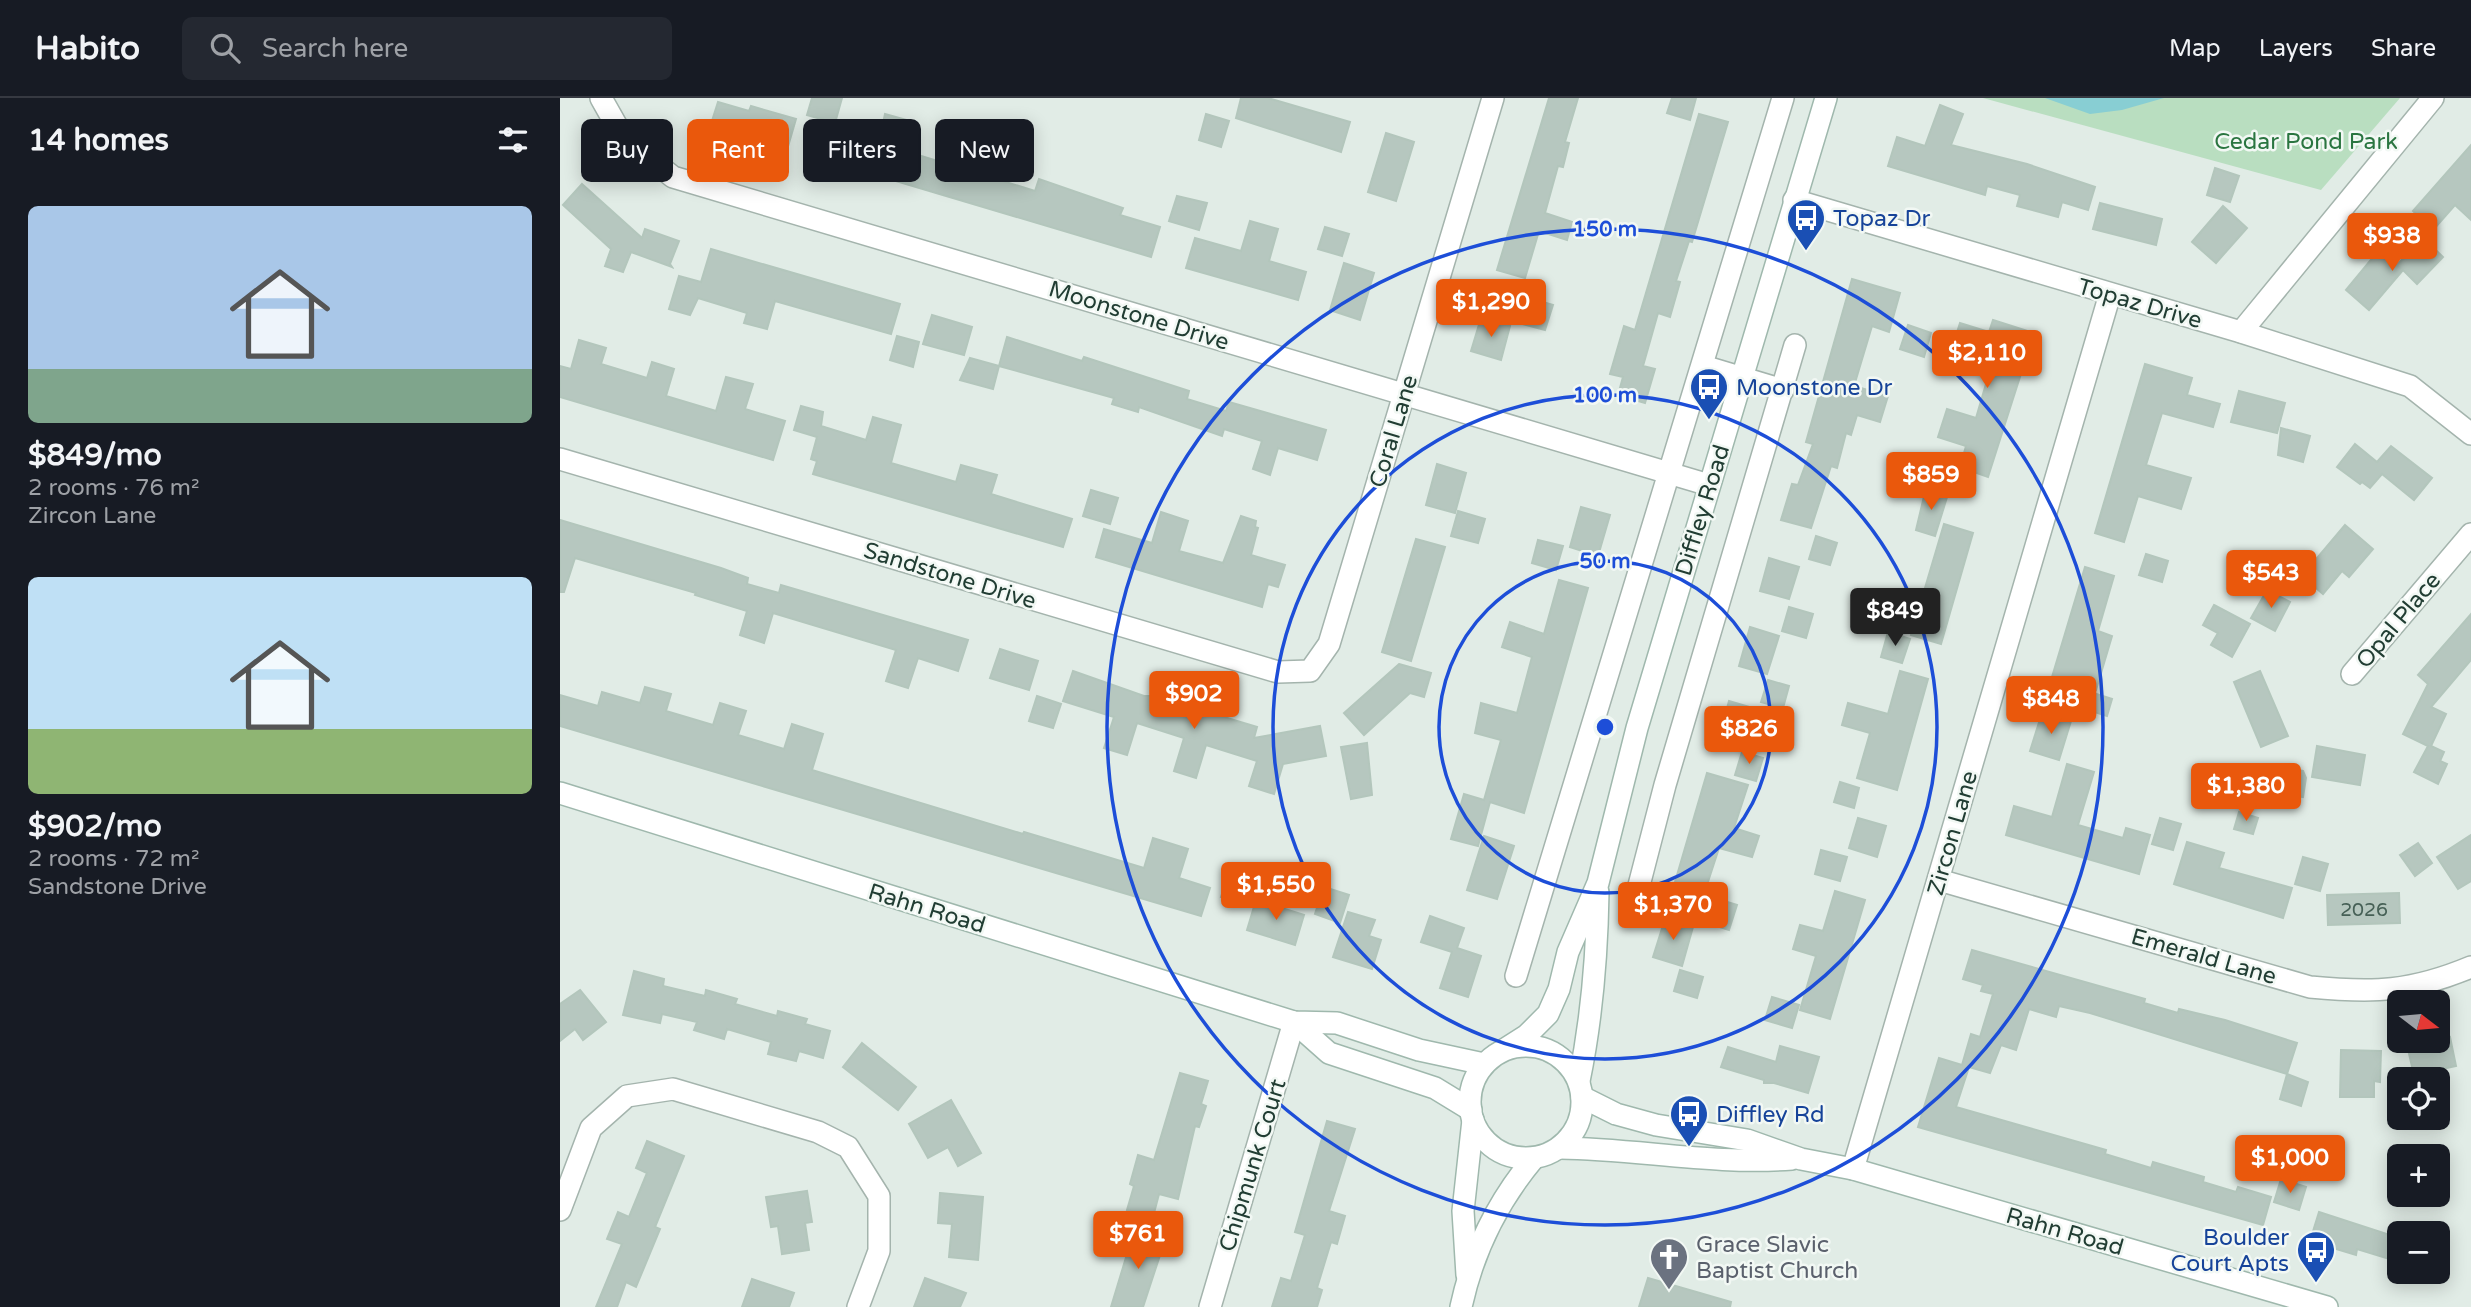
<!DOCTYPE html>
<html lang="en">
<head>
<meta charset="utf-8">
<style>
	:root { --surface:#171b24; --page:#242831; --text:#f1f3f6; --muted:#9ea1a6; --line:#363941; --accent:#ea580c }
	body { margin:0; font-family:"Varela Round",sans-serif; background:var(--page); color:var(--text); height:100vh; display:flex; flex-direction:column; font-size:26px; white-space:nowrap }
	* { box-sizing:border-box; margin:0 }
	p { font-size:23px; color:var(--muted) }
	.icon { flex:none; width:38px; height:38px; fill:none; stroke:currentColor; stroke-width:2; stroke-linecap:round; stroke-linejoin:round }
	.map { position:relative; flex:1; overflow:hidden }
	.side { display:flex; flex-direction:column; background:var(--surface); width:560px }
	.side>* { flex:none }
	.hud { position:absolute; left:21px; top:21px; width:665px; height:63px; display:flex; gap:14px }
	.needle { width:46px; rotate:106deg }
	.controls { position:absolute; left:1827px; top:892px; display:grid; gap:14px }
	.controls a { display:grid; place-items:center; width:63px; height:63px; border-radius:10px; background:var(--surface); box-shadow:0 4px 18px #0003; font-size:35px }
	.price { position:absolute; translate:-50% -60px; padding:0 16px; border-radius:7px; background:var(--accent); color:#fff; font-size:23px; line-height:46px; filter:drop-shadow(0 2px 4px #0008) }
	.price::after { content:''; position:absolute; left:50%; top:42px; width:21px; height:16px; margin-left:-10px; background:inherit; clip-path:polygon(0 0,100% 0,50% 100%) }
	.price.active { background:#222; color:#fff }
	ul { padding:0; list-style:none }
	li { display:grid; align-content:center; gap:14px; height:371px; padding:0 28px }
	li span { display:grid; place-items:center; height:217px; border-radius:10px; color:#555 }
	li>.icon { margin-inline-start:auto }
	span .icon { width:126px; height:126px; fill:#fffc; stroke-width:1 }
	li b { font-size:30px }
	h2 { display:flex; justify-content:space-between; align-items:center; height:84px; padding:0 28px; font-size:30px }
	.pill { padding:0 24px; border-radius:10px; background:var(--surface); box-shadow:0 4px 18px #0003; font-size:24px; line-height:63px }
	.pill.active { background:var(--accent); color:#fff }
	header { display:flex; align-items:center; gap:42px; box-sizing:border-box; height:98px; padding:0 35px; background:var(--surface); border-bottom:2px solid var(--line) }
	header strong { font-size:33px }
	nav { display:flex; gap:38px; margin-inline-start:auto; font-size:24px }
	.search { width:490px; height:63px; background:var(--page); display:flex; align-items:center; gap:18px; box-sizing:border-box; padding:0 24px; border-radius:10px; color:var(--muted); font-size:26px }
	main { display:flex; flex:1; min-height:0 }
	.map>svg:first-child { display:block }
	.green { fill:#b9dec0 }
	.water { fill:#88ced3 }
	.building { fill:#b6c7bf; stroke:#b3c6bc; stroke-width:2 }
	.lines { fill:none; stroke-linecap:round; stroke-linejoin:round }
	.street-casing { stroke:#a4b4ad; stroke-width:24 }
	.secondary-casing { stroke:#9fb8ad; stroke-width:24 }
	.street { stroke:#fff; stroke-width:21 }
	.secondary { stroke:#fff; stroke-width:21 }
	.ring { fill:none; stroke:#1d4ed8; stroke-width:3.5 }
	.labels { text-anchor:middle; stroke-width:5; stroke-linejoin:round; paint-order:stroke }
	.number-label { font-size:19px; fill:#466056 }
	.park-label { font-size:23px; fill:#2a7540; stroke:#f2f8f4 }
	.transit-label { font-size:23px; fill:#164399; stroke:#f2f8f4; text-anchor:start }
	.street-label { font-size:23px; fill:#213d33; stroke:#f2f8f4 }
	.worship-label { font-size:23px; fill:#5b616d; stroke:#f2f8f4; text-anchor:start }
	.centre { fill:#1d4ed8; stroke:#f2f8f4; stroke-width:3.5 }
	.ring-label { font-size:21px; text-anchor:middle; font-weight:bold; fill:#1d4ed8; stroke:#f2f8f4; stroke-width:5; stroke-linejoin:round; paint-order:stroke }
</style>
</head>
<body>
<header>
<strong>Habito</strong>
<div class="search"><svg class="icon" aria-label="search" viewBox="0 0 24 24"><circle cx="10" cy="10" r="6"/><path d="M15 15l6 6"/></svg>Search here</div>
<nav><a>Map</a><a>Layers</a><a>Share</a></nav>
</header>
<main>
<section class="side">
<h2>14 homes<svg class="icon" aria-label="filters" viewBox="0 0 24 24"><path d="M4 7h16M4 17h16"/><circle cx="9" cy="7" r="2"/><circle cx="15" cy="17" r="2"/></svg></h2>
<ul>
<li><span style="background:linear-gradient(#a9c7e8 75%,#7fa58c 0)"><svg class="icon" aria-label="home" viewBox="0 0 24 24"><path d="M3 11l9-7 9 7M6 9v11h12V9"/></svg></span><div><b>$849/mo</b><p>2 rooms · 76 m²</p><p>Zircon Lane</p></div></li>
<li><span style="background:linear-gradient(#bfe0f5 70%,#8fb573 0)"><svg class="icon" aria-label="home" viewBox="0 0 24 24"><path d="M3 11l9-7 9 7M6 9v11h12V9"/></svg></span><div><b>$902/mo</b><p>2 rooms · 72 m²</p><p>Sandstone Drive</p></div></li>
</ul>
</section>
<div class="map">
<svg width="1911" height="1209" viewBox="0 0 1911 1209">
	<rect width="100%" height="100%" fill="#e1ece6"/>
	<!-- green -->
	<polygon class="green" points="1423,0 1840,0 1761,92"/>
	<!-- water -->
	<polygon class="water" points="1485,0 1604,0 1562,12 1530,16"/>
	<!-- building -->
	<g class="building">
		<polygon points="252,0 282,0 275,25 247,17"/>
		<polygon points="681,0 708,0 790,24 781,54 676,20"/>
		<polygon points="989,0 1018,0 1005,44 1009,45 1003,69 998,68 985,115 1012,124 1007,142 979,133 965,180 937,172"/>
		<polygon points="1112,0 1136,0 1130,22 1107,15"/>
		<polygon points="158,4 189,13 191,8 236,21 227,52 151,26"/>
		<polygon points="1380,7 1403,16 1391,47 1467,66 1535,89 1528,112 1502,104 1498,119 1457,108 1460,97 1427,88 1425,97 1328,68 1337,39 1365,48"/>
		<polygon points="325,16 350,23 344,46 320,39"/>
		<polygon points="646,16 669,23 661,49 639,42"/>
		<polygon points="1139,16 1168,24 1132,144 1129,143 1116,183 1120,184 1110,219 1098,215 1083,268 1095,271 1085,305 1058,297 1063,279 1050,276 1064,228 1075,232"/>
		<polygon points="826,35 854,44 836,103 808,94"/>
		<polygon points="274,36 308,46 300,73 266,63"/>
		<polygon points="1911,47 1911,122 1895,107 1873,132 1853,113"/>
		<polygon points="345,53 475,93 479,81 563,110 560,117 600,129 591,159 336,83"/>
		<polygon points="1655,70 1679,78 1670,104 1647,97"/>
		<polygon points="22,86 82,140 85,131 119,143 110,166 112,169 71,154 63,174 45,168 51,151 3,107"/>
		<polygon points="617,98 647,105 639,132 609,123"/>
		<polygon points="1540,105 1602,121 1596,147 1533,131"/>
		<polygon points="1663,108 1687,130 1656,165 1632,144"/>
		<polygon points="690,123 718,131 709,163 746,174 738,202 626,170 635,140 681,153"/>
		<polygon points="765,129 789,136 782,158 758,151"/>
		<polygon points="1863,140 1883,159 1857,186 1843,172 1809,212 1786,192 1819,152 1841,171 1837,167"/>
		<polygon points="151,151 340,206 331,236 215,203 207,231 184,225 187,215 138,200 130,217 109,211 119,178 141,184"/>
		<polygon points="784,165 814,175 800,222 770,212"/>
		<polygon points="1292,181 1340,195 1329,234 1312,228 1294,288 1328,298 1320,324 1297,317 1291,337 1286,335 1277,370 1271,368 1251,430 1221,422 1232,386 1238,387 1253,346 1246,344"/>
		<polygon points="962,198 993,207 985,232 955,224"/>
		<polygon points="372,217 412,229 404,257 363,246"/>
		<polygon points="921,220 950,228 941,262 911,253"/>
		<polygon points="1433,222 1474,235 1428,379 1400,369 1406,348 1378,339 1387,311 1416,320 1428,279 1400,269 1404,254 1392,250 1400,225 1429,234"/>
		<polygon points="1348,227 1371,235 1364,259 1340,251"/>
		<polygon points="337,238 359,244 353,269 330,262"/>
		<polygon points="447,239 522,263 524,259 629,293 627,301 666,313 669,304 766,332 757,362 718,350 710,377 693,371 702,343 664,331 662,338 579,309 578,314 552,306 554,300 439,268"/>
		<polygon points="19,242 46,250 41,266 87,280 92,264 114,271 106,298 156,313 166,279 193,286 185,311 225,323 213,362 0,299 0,268 11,271"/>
		<polygon points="410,260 439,268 433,291 400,282"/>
		<polygon points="1585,266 1632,280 1627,297 1660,306 1653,329 1602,315 1586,367 1631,380 1621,411 1578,398 1564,444 1535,435"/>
		<polygon points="1679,293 1725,305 1717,335 1671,324"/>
		<polygon points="241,308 263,314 261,328 306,342 313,319 341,327 331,365 396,384 401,367 437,377 431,396 512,421 503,449 253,376 257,363 251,361 257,339 234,332"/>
		<polygon points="1721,330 1750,338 1743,364 1718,357"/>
		<polygon points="1795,346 1817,364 1831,348 1872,380 1854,402 1822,376 1810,390 1802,384 1800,386 1777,369"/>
		<polygon points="877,366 906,375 895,415 866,407"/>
		<polygon points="1366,390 1388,396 1375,438 1356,432"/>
		<polygon points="531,392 558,400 550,426 523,418"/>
		<polygon points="1021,409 1050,417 1038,458 1010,449"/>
		<polygon points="898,413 925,421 918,445 891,438"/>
		<polygon points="601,414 628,423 619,453 663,465 681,418 696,423 695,429 698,430 691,457 725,467 718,489 708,486 702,509 536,459 544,431 592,445"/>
		<polygon points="0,422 161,470 188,480 187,486 219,495 221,487 408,542 398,573 358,560 348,590 326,583 336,552 213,515 204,545 180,537 187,513 135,497 136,495 15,460 4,494 0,494"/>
		<polygon points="1384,426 1413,435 1381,546 1351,537"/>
		<polygon points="1785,427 1813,451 1789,479 1782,473 1763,496 1742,478"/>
		<polygon points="1256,438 1277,445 1270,467 1249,461"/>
		<polygon points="856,441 885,449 851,563 822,554"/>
		<polygon points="978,442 1003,448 996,472 972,465"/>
		<polygon points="1586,456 1608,463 1602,484 1579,477"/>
		<polygon points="1209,460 1239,469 1229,501 1200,493"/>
		<polygon points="1525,469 1554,478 1538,533 1552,538 1536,592 1492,579"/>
		<polygon points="999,482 1028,490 964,715 930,704 918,748 891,741 904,696 924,702 941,642 915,635 921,605 957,615 972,559 942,549 950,524 984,536"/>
		<polygon points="1707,492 1730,504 1715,533 1691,520"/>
		<polygon points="1654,507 1690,526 1672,559 1651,547 1658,535 1643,527"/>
		<polygon points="1229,509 1253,516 1246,540 1222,533"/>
		<polygon points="1911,516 1911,562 1871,609 1886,616 1871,648 1884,654 1880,663 1887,666 1878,686 1854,674 1868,648 1843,636 1868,586 1858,577"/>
		<polygon points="1190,529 1219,538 1207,576 1179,568"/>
		<polygon points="1328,534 1350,541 1342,565 1321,559"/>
		<polygon points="440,551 478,563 469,592 430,580"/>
		<polygon points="839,566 871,575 864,599 850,595 804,637 784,615"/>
		<polygon points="513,573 584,598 594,598 697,629 694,640 760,628 766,658 723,666 714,696 689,688 697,663 646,647 636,680 614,673 624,640 577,625 567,657 544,650 554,619 503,603"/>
		<polygon points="1340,573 1368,581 1337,692 1297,680 1310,635 1282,627 1288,605 1328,616"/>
		<polygon points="1700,573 1728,638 1701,649 1674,584"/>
		<polygon points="1208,582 1229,588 1223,610 1201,604"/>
		<polygon points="85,589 111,596 106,613 153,627 160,605 186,613 178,637 224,651 232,626 263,636 252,672 463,736 464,734 584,770 593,740 628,751 619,780 650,790 641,818 0,628 0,597 38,608 42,594 80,605"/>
		<polygon points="1527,593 1552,601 1547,618 1522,610"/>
		<polygon points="477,598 501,606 493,630 469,623"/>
		<polygon points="1169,603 1196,611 1186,644 1160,636"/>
		<polygon points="1482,615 1511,623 1499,662 1470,653"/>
		<polygon points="807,645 812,697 791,701 781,649"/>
		<polygon points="1757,648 1805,657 1800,687 1752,679"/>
		<polygon points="1182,654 1203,660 1196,683 1175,677"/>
		<polygon points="1507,666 1534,674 1518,727 1563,740 1566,730 1590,737 1579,776 1446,737 1454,708 1492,719"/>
		<polygon points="1724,670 1743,673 1746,680 1743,699 1719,695"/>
		<polygon points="1147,675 1188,687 1174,730 1199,738 1192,759 1159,750 1145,793 1115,784"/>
		<polygon points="1280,684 1299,690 1294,710 1274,704"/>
		<polygon points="1679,714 1698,720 1693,736 1674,731"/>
		<polygon points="1298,720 1326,728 1317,759 1289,750"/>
		<polygon points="1600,720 1621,726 1613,752 1592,746"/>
		<polygon points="1911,737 1911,783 1898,791 1877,759"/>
		<polygon points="924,738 954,748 937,801 907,792"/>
		<polygon points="1627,744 1664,755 1659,770 1732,790 1723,820 1614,786"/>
		<polygon points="1858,745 1872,765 1855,778 1840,757"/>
		<polygon points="1261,752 1287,759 1280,783 1255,776"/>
		<polygon points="1743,759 1768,766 1760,793 1735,786"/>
		<polygon points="670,771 697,780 689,807 661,799"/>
		<polygon points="764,789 789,797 780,825 755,816"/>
		<polygon points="1275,793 1305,802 1270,921 1240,912 1256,858 1233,851 1240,827 1263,833"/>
		<polygon points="1839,795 1840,825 1768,827 1767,797"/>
		<polygon points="1151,799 1177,807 1169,832 1144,824"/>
		<polygon points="696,802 744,817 735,847 687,832"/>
		<polygon points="788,814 815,822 809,838 821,842 812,871 773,859"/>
		<polygon points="870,818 904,830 897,850 921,858 908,899 880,890 892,854 861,844"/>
		<polygon points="1105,821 1133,829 1122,868 1093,859"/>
		<polygon points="1412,852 1585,901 1584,905 1618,915 1619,911 1665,922 1737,945 1727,976 1530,915 1499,908 1496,919 1469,911 1456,952 1441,947 1430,975 1409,969 1396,1009 1546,1052 1545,1056 1591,1070 1593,1064 1644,1079 1643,1084 1676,1094 1678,1089 1711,1099 1703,1127 1358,1029 1379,960 1402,967 1411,936 1420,939 1433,896 1421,893 1423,887 1403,881"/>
		<polygon points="1120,872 1143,879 1137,900 1114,893"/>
		<polygon points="74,873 104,881 103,888 145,898 146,892 177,901 175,906 217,918 218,913 247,921 245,926 270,933 263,960 239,953 236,963 208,956 211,944 167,931 164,941 134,932 137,924 102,916 100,925 63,917"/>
		<polygon points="20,892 46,924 23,942 15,931 0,943 0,906"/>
		<polygon points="1212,899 1239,907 1232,930 1205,922"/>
		<polygon points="1890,939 1896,968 1854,977 1847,947"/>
		<polygon points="302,945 356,989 338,1012 283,969"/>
		<polygon points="1220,948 1259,959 1248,995 1214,985 1204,985 1204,982 1161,969 1168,949 1216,964"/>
		<polygon points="1781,952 1821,953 1820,984 1814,983 1814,999 1780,999"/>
		<polygon points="620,975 648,983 641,1006 646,1008 639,1029 635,1028 618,1101 599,1096 593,1119 567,1112 574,1088 570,1086 578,1057 594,1062"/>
		<polygon points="1727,976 1748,984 1741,1008 1720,1001"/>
		<polygon points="391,1002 421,1055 398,1068 388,1049 368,1060 349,1026"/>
		<polygon points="767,1023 795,1031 769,1113 785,1118 777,1146 771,1144 757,1190 762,1192 757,1209 712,1209 721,1180 731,1183 745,1137 735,1134"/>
		<polygon points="87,1043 124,1058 95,1129 100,1131 76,1189 66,1184 57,1209 36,1209 62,1146 47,1141 58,1114 69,1119 87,1075 76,1070"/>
		<polygon points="1721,1081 1746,1089 1739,1112 1714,1104"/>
		<polygon points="247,1093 252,1124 245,1125 249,1152 222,1156 218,1128 211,1129 206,1099"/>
		<polygon points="380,1095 423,1099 418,1162 389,1159 392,1126 378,1125"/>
		<polygon points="1759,1114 1839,1140 1839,1164 1797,1151 1796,1157 1750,1143"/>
		<polygon points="574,1133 605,1142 583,1209 551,1209"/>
		<polygon points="365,1180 406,1195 400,1209 354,1209"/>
		<polygon points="1088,1180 1171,1204 1170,1209 1079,1209"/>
		<polygon points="192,1181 234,1195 229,1209 182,1209"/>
	</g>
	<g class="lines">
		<defs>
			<g id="street">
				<polyline points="41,0 63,39 113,79 1149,387"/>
				<polyline points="1234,102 1681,234 1850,288 1911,336"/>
				<polyline points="1681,234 1873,0"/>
				<polyline points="1143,268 1223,292"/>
				<polyline points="0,361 718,574 750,573 769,546 933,0"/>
				<polyline points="1792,576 1911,436"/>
				<path d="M 1379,782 L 1750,889 C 1814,895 1851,894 1911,869"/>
				<polyline points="1076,799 1105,687 1235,247"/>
				<polyline points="956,878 1223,0"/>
				<polyline points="1293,1071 1550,196"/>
				<polyline points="0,1112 31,1030 67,998 113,991 258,1034 288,1049 319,1098 319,1153 298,1209"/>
				<polyline points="650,1209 734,924"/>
			</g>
			<g id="secondary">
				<polyline points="0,695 734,924 777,925 859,952 924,966"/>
				<polyline points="734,924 769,955 875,990 911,1012"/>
				<circle cx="966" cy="1004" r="56"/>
				<polyline points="945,951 967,937 988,916 999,891 1008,854 1038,785 1077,630 1266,0"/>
				<path d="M 1019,983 C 1032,920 1037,859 1038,794"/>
				<polyline points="1022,999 1056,1016 1096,1027 1187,1042 1241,1061 1293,1071 1767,1209"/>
				<path d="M 1000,1050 C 1078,1051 1154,1067 1232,1061"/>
				<polyline points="907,1177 903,1113 913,1022"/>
				<path d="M 901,1209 C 913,1153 938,1103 974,1060"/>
			</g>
		</defs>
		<!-- street casing -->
		<use href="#street" class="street-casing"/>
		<!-- secondary casing -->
		<use href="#secondary" class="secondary-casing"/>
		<!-- street -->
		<use href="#street" class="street"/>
		<!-- secondary -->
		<use href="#secondary" class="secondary"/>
	</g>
	<!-- distance rings -->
	<g class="ring">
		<circle cx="1045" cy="629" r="166"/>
		<circle cx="1045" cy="629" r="332"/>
		<circle cx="1045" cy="629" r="498"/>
	</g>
	<!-- icons -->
	<defs>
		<symbol id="bus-pin" viewBox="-11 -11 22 30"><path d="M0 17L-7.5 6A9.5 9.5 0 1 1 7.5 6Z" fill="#1a4fb4" stroke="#f2f8f4"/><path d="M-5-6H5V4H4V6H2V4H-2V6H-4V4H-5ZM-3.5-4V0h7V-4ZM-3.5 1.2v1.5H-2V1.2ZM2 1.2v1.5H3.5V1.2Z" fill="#fff"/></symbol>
		<symbol id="church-pin" viewBox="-11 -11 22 30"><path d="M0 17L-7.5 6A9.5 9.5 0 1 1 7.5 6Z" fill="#6b7280" stroke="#f2f8f4"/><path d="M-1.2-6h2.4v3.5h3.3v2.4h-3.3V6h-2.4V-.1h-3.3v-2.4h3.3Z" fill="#fff"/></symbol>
	</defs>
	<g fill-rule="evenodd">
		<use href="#bus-pin" x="1224" y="98" width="44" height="60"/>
		<use href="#bus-pin" x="1127" y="267" width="44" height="60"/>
		<use href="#bus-pin" x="1107" y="994" width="44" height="60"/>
		<use href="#bus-pin" x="1734" y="1130" width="44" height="60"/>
		<use href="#church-pin" x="1087" y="1137" width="44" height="60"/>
	</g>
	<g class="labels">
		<!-- number labels -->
		<g class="number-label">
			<text x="1804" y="818">2026</text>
		</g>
		<!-- park labels -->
		<g class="park-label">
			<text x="1746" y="51">Cedar Pond Park</text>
		</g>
		<!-- transit labels -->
		<g class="transit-label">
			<text x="1273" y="128">Topaz Dr</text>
			<text x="1176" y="297">Moonstone Dr</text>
			<text x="1156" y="1024">Diffley Rd</text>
			<text x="1729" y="1147" text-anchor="end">Boulder<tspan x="1729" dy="26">Court Apts</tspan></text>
		</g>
		<!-- street labels -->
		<g class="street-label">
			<text transform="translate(1580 205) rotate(16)" y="8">Topaz Drive</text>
			<text transform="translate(579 217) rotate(17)" y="8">Moonstone Drive</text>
			<text transform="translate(833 333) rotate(-73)" y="8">Coral Lane</text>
			<text transform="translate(1142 412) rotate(-73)" y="8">Diffley Road</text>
			<text transform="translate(390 477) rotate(17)" y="8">Sandstone Drive</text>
			<text transform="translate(1838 522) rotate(-50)" y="8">Opal Place</text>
			<text transform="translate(1392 735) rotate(-74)" y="8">Zircon Lane</text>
			<text transform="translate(367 810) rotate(17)" y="8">Rahn Road</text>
			<text transform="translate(1644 858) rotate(16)" y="8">Emerald Lane</text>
			<text transform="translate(692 1067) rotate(-73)" y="8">Chipmunk Court</text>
			<text transform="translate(1505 1133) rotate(16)" y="8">Rahn Road</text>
		</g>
		<!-- worship labels -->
		<g class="worship-label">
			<text x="1136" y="1154">Grace Slavic<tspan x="1136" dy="26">Baptist Church</tspan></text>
		</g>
	</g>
	<circle cx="1045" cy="629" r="10" class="centre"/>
	<g class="ring-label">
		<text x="1045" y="138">150 m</text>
		<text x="1045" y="304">100 m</text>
		<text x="1045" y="470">50 m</text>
	</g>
</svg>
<div class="controls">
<a><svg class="needle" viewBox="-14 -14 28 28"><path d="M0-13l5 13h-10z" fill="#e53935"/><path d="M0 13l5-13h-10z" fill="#9ea1a6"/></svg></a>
<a><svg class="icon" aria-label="locate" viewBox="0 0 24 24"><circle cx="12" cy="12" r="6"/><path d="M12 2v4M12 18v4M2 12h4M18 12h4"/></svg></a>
<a>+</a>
<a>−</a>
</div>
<b class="price" style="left:1832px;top:175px">$938</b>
<b class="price" style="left:931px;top:241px">$1,290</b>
<b class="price" style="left:1427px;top:292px">$2,110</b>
<b class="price" style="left:1371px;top:414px">$859</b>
<b class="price" style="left:1711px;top:512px">$543</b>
<b class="price active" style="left:1335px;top:550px">$849</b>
<b class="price" style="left:634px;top:633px">$902</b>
<b class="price" style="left:1491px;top:638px">$848</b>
<b class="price" style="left:1189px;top:668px">$826</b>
<b class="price" style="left:1686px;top:725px">$1,380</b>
<b class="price" style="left:716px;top:824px">$1,550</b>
<b class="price" style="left:1113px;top:844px">$1,370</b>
<b class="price" style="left:1730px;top:1097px">$1,000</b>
<b class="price" style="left:578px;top:1173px">$761</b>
<div class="hud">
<a class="pill">Buy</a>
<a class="pill active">Rent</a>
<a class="pill">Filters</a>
<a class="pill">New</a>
</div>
</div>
</main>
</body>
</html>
